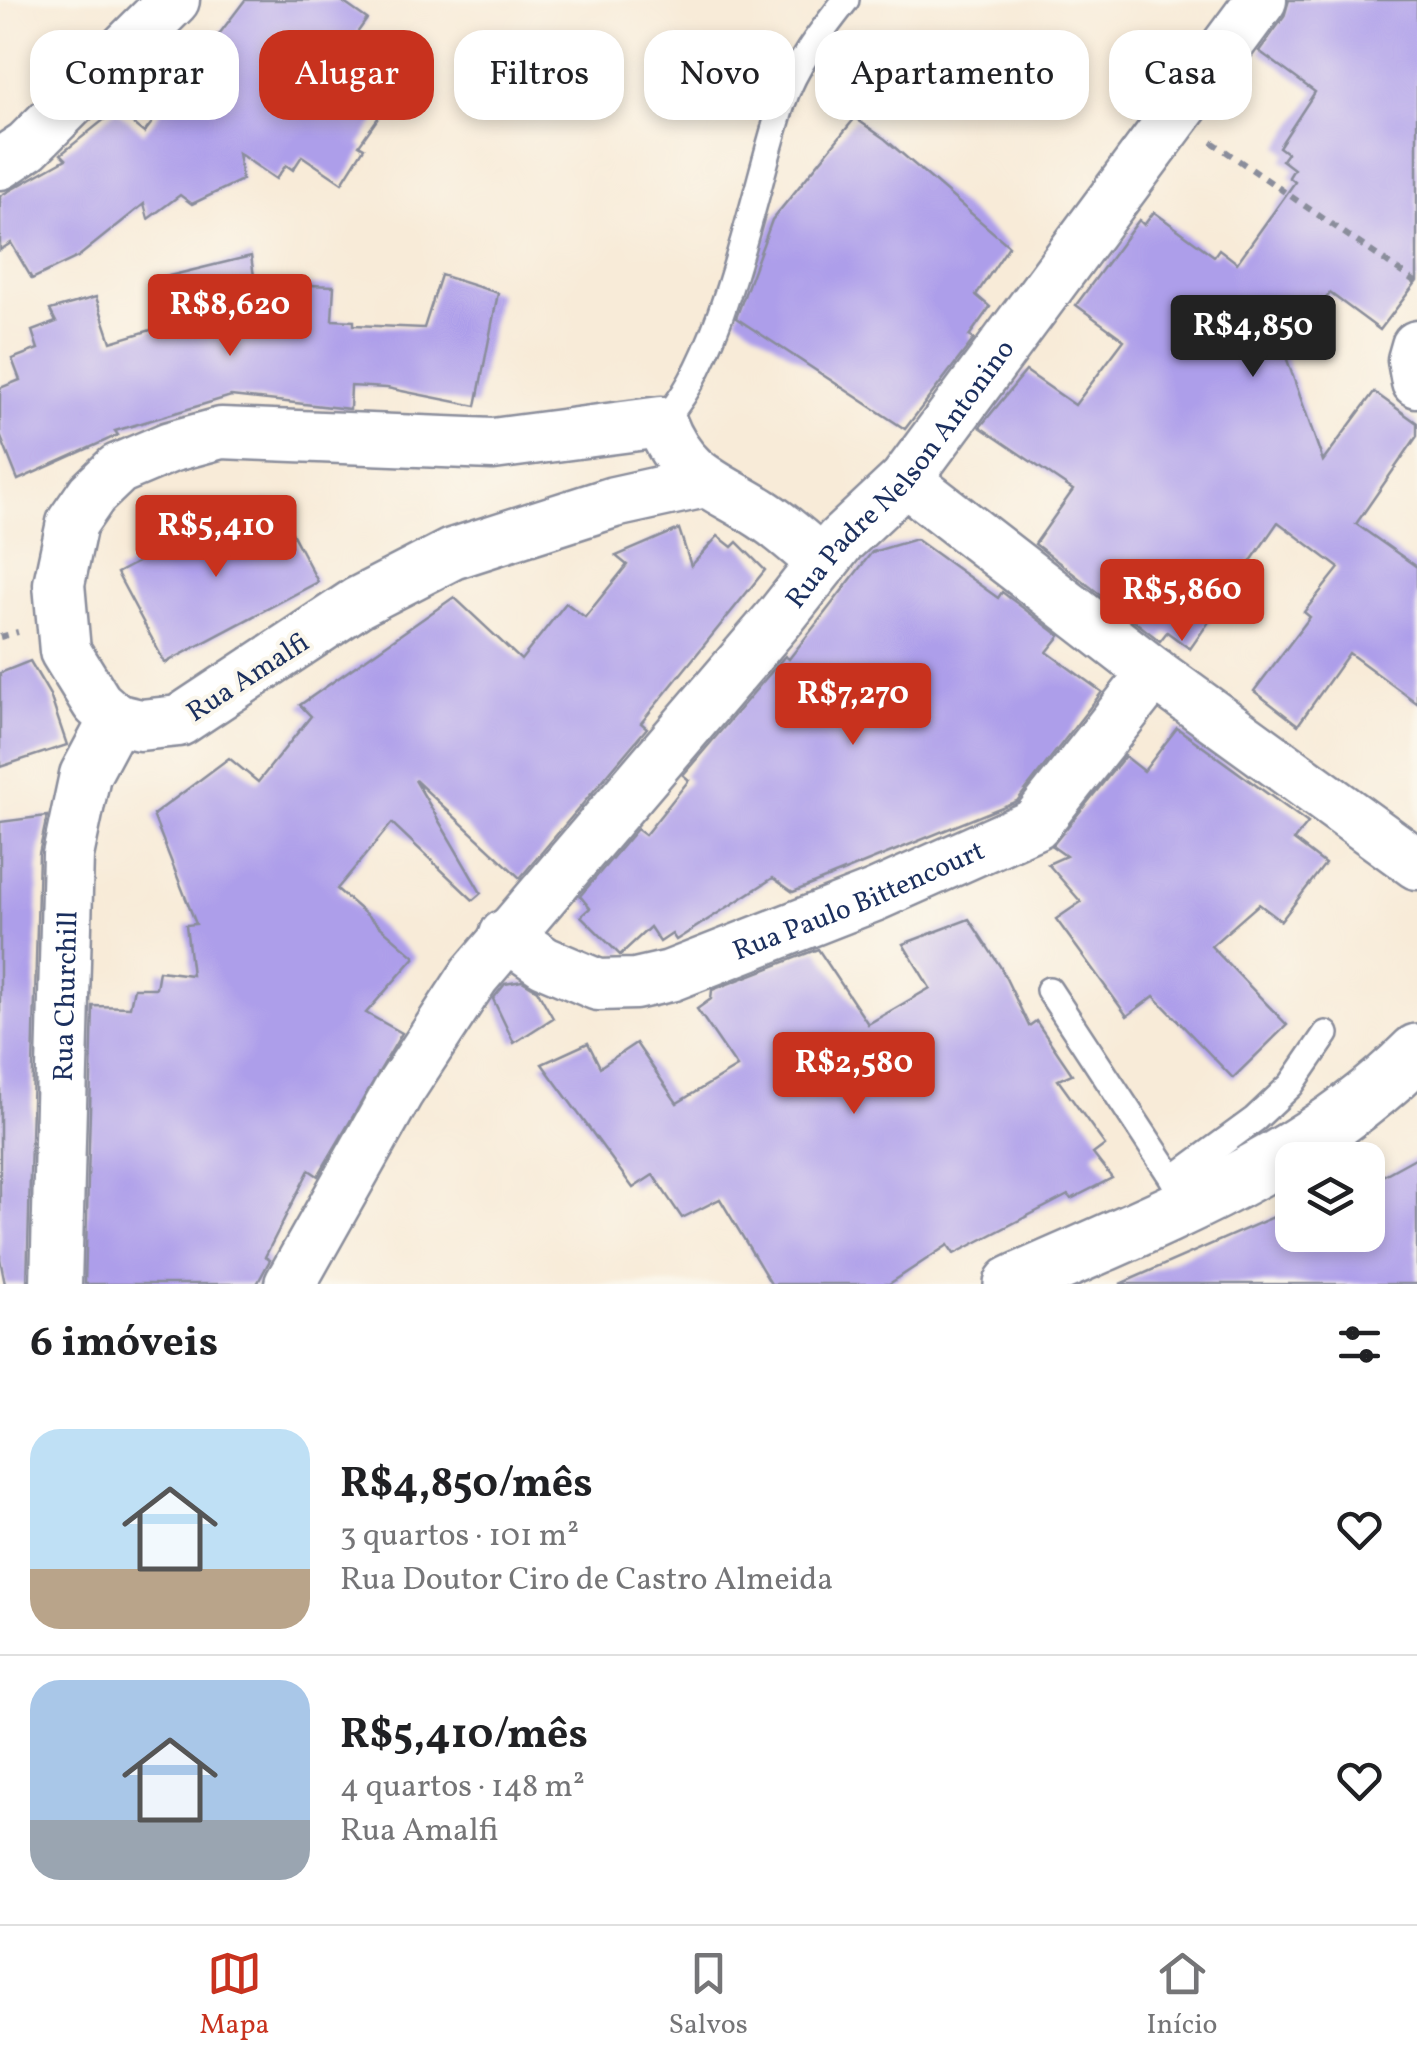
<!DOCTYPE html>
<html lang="pt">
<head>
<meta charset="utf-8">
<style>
	:root { --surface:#fff; --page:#f2f2f2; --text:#202124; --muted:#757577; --line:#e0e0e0; --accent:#c8321e }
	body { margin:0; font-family:Vollkorn,serif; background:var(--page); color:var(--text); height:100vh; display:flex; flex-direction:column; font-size:38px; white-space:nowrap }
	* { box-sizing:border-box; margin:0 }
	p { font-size:32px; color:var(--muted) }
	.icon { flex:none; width:55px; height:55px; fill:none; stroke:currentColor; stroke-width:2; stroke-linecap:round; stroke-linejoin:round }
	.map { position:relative; height:1284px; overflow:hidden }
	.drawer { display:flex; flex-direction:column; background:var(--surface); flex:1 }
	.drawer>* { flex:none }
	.top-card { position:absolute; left:30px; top:30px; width:1358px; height:90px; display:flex; gap:20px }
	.buttons { position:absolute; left:1275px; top:1142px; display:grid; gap:20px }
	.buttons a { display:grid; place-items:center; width:110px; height:110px; border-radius:20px; background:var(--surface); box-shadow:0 5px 15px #0003; font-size:50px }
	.price { position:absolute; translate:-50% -85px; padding:0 22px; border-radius:10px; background:var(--accent); color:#fff; font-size:32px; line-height:65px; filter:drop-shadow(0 2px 5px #0008) }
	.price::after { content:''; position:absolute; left:50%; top:60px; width:30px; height:22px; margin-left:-15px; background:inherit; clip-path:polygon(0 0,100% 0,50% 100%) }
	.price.current { background:#222; color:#fff }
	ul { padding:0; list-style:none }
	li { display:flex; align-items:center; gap:30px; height:250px; padding:0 30px }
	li+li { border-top:2px solid var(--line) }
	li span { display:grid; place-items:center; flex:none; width:280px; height:200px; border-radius:30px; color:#555 }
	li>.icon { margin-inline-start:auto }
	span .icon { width:120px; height:120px; fill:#fffc; stroke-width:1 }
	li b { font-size:42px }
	h2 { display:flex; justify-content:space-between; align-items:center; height:120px; padding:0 30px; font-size:42px }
	.pill { padding:0 35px; border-radius:30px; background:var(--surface); box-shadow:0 5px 15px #0003; font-size:35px; line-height:90px }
	.pill.current { background:var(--accent); color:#fff }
	.tabs { display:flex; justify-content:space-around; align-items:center; height:140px; border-top:2px solid var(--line); background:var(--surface); font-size:28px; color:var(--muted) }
	.tabs a { display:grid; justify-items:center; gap:5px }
	.tabs .current { color:var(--accent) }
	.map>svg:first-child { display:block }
	.building { fill:#ad9eea }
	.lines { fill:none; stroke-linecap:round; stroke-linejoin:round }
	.lane-casing { stroke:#8a8d9b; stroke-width:30 }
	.street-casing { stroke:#8a8d9b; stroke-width:55 }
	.secondary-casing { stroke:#8a8d9b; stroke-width:60 }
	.path { stroke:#8a8d9b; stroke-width:6; stroke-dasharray:8 8; stroke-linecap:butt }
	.lane { stroke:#fff; stroke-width:25 }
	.street { stroke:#fff; stroke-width:50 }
	.secondary { stroke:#fff; stroke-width:55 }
	.labels { text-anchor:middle; stroke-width:8; stroke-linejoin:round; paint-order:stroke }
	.street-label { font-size:28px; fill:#1b2f5e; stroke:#fbf7ec }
</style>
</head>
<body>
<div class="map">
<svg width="1417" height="1284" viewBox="0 0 1417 1284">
	<rect width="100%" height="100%" fill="#fbf7ec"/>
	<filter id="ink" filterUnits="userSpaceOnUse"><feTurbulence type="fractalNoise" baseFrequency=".01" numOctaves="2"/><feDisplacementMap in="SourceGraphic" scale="20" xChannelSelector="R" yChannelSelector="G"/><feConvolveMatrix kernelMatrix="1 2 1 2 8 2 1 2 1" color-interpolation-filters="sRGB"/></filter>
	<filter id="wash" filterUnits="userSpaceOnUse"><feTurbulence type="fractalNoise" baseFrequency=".0048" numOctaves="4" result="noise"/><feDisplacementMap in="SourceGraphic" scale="40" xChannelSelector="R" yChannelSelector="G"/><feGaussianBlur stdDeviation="2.25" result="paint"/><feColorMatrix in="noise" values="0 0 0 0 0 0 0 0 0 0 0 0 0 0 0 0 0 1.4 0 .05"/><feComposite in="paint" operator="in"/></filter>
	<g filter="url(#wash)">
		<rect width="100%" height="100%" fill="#f8ebd8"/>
		<g id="blocks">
			<!-- building -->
			<g class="building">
				<polygon points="245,0 340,0 367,19 357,33 411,71 359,145 364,148 342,183 302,156 293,170 286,165 276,179 238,153 242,180 192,204 180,195 148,219 144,204 78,257 32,279 11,243 0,250 0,196 66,159 61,154 116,110 144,133"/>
				<polygon points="1289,0 1417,0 1417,281 1380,330 1330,293 1285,354 1323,461 1374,392 1417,423 1417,436 1356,524 1417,567 1417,703 1349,653 1298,725 1254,691 1310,617 1304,612 1339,568 1278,522 1190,649 1167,632 1160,641 1035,544 1073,490 980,427 1026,371 1075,405 1124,340 1076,305 1139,220 1144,225 1154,212 1214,256 1219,249 1237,263 1295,182 1289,177 1294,169 1282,160 1287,153 1279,147 1315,92 1259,51 1284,17"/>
				<polygon points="855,118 885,139 1009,246 976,295 990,307 969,336 974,339 905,429 736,318 772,220"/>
				<polygon points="251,256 255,283 334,286 332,320 354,321 354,325 424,328 441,275 498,293 476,406 387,388 351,386 350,409 231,396 115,431 118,435 18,480 0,435 0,388 20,380 12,359 38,349 32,331 56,322 50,310 96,297 111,342 178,322 165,277"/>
				<polygon points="267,501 286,536 292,533 318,582 165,663 117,573 216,521 220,526"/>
				<polygon points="679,529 691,566 718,536 732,547 737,542 765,570 641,723 647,728 520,878 415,780 481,893 473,900 392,823 337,889 415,957 366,1013 402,1033 318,1176 309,1170 265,1257 270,1260 257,1284 85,1284 93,1006 130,1007 134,988 156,988 159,971 192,975 186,925 196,924 153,815 229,758 258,782 311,716 300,705 454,597 521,660 566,603 585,617 627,565 616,556"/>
				<polygon points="916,539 998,598 1002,592 1060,636 1047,652 1102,692 1017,801 793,892 773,878 676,940 672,934 660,942 650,927 620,955 581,916 590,908 580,896 637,829 645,835 689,780 683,775 785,656 789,659 872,552"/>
				<polygon points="30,661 50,695 67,745 0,767 0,673"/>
				<polygon points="1177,728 1308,823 1294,840 1325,864 1281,921 1259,904 1211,946 1287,1025 1233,1078 1154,996 1127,1016 1056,919 1081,902 1048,864 1066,856 1052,846 1125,756 1144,771"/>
				<polygon points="47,816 39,854 27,1284 5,1284 0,1259 0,822"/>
				<polygon points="969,919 1000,966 1029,1026 1036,1021 1072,1074 1058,1080 1105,1145 1093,1154 1112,1178 1071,1199 1068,1195 954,1254 948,1245 889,1284 771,1284 720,1199 682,1218 653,1175 633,1188 542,1064 588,1043 600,1067 636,1043 677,1103 737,1067 697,1009 711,999 712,990 818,949 868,1024 930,988 903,944"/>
				<polygon points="522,981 537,990 553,1018 514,1043 493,999 505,984"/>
				<polygon points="1417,1157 1417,1284 1120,1284 1292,1209 1292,1235 1368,1235 1368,1184"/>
			</g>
		</g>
	</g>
	<g filter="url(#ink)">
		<use href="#blocks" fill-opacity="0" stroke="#8a8d9b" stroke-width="2.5"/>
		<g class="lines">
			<defs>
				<g id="lane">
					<path d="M 661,422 C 722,367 755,185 782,104 C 795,65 821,32 846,0"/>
					<polyline points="1049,990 1190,1205"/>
					<polyline points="1173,1179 1255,1119 1291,1085 1326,1034"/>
				</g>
				<g id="street">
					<polyline points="0,164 27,146 174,0"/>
					<polyline points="1417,346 1413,360 1417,382"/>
					<polyline points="905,480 1154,673 1417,864"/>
					<path d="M 705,482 L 614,502 L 452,554 L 357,603 L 179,721 L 140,725 L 115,719 L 97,703 L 65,651 L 59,584 L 72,523 L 92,494 L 118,469 L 170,447 L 221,433 L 493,444 L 661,422 C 682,478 715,484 762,514 C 784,528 803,546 823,563"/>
					<path id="s1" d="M 505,935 L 544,962 L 598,985 L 635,984 L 670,976 L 874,896 L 1035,824 L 1154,673"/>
					<path id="s2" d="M 56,1284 L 68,855 L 85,775 L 115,719"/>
					<path id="s3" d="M 290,1284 L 398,1092 L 474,976 L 781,616 L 840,541 L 905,480 L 1261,0"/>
				</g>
				<path id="secondary" d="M 1012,1284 C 1154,1220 1305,1165 1417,1052"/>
			</defs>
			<!-- lane casing -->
			<use href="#lane" class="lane-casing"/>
			<!-- street casing -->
			<use href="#street" class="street-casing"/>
			<!-- secondary casing -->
			<use href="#secondary" class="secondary-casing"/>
			<!-- path -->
			<g class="path">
				<polyline points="1212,142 1417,283"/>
				<polyline points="0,637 18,632"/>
			</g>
			<!-- lane -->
			<use href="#lane" class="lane"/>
			<!-- street -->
			<use href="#street" class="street"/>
			<!-- secondary -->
			<use href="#secondary" class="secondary"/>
		</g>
	</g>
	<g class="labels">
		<!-- street labels -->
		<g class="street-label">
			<text dy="10" stroke="none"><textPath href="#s3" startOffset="1018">Rua Padre Nelson Antonino</textPath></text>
			<text transform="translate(247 676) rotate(-33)" y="10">Rua Amalfi</text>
			<text dy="10" stroke="none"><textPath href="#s1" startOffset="382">Rua Paulo Bittencourt</textPath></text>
			<text dy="10" stroke="none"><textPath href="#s2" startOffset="288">Rua Churchill</textPath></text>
		</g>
	</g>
</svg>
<div class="buttons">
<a><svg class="icon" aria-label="layers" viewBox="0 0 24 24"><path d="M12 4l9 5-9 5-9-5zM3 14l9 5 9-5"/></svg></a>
</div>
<b class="price" style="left:230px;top:359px">R$8,620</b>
<b class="price current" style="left:1253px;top:380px">R$4,850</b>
<b class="price" style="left:216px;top:580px">R$5,410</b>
<b class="price" style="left:1182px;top:644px">R$5,860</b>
<b class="price" style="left:853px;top:748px">R$7,270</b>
<b class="price" style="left:854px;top:1117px">R$2,580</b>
<div class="top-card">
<a class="pill">Comprar</a>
<a class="pill current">Alugar</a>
<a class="pill">Filtros</a>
<a class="pill">Novo</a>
<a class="pill">Apartamento</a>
<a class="pill">Casa</a>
</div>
</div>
<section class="drawer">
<h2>6 imóveis<svg class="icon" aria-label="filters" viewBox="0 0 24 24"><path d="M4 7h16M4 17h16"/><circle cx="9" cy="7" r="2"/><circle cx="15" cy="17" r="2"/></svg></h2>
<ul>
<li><span style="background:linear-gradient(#bfe0f5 70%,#b9a48a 0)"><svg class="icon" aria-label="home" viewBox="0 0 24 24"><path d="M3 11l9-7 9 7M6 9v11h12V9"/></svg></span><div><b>R$4,850/mês</b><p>3 quartos · 101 m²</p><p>Rua Doutor Ciro de Castro Almeida</p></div><svg class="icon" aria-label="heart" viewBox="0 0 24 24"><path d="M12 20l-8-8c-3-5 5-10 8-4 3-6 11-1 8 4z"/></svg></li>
<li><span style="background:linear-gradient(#a9c7e8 70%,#9aa5b1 0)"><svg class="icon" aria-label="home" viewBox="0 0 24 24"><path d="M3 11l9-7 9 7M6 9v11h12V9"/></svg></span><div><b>R$5,410/mês</b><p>4 quartos · 148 m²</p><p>Rua Amalfi</p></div><svg class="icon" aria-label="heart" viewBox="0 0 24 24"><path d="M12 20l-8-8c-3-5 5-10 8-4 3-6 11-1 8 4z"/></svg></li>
</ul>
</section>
<nav class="tabs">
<a class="current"><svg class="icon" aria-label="map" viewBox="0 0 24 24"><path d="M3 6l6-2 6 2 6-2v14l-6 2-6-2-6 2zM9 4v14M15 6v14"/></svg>Mapa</a>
<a><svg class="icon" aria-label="saved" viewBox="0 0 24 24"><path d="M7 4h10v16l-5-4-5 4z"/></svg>Salvos</a>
<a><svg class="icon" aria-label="home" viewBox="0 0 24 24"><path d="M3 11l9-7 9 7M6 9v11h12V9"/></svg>Início</a>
</nav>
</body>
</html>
